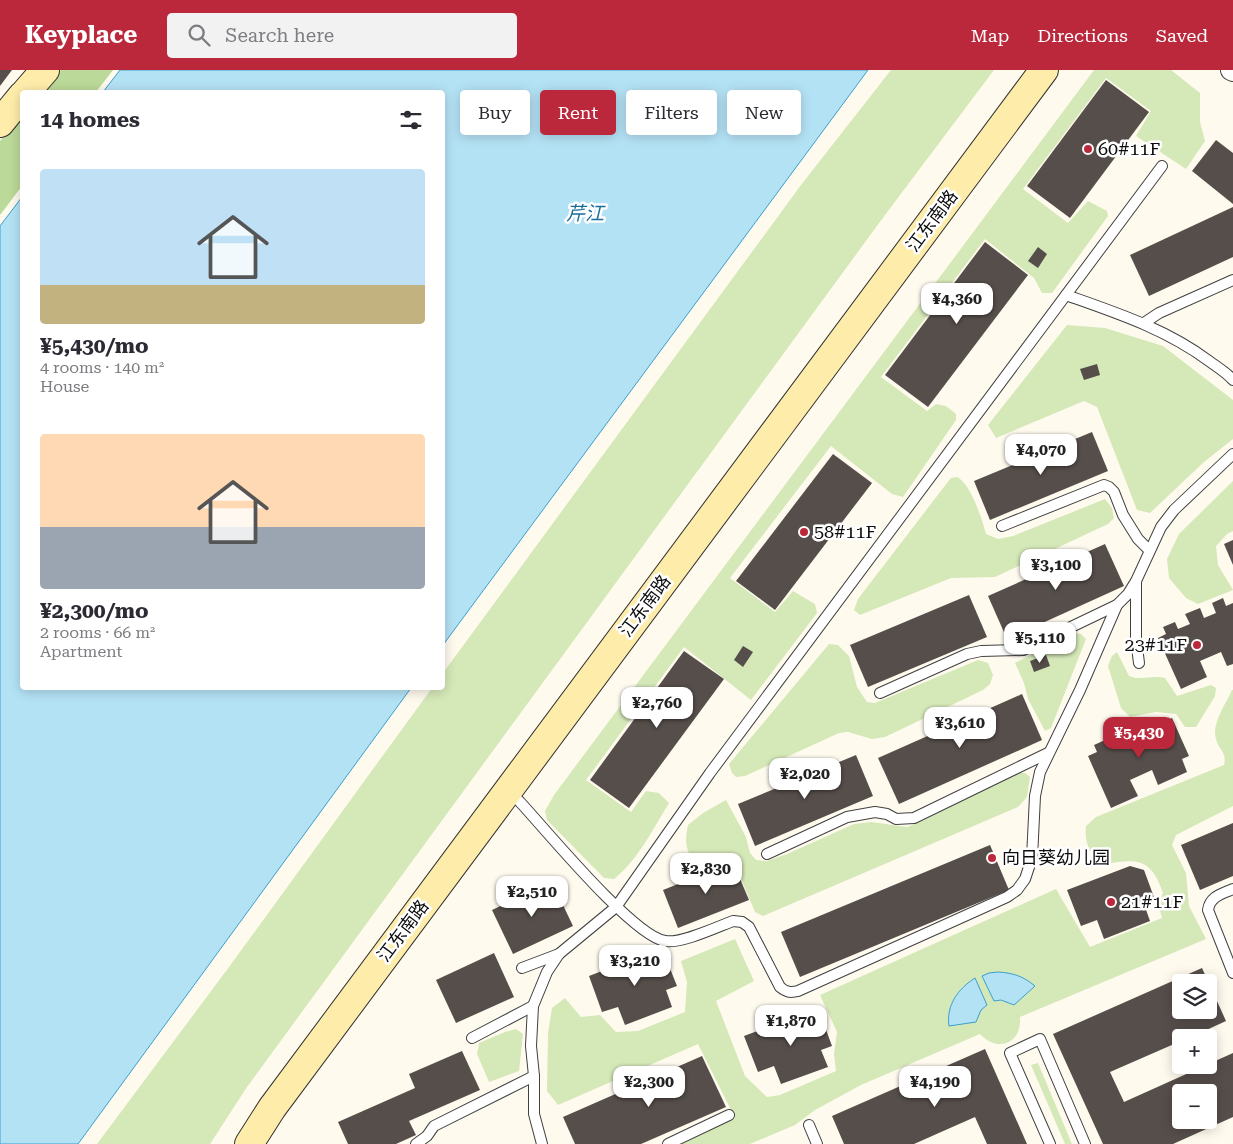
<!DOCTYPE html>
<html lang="en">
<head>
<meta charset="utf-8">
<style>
	:root { --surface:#fff; --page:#f2f2f3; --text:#2b2b33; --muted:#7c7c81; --accent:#bb283b }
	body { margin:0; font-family:"Roboto Serif","Noto Sans SC",serif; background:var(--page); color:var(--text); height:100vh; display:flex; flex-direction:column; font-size:19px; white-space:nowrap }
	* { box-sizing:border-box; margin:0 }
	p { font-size:16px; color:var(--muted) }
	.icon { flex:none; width:28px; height:28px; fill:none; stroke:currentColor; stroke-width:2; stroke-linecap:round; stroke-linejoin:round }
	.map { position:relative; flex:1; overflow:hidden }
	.panel { position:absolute; left:20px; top:20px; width:425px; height:600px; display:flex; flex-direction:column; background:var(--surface); border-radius:5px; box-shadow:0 2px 12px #0003 }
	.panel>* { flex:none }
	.hud { position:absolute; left:460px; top:20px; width:475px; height:45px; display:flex; gap:10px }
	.tools { position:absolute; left:1172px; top:904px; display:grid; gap:10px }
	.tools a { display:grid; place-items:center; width:45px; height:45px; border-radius:5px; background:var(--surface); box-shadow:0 2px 12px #0003; font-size:25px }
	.price { position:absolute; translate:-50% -42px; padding:0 11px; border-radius:10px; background:#fff; color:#222; font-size:16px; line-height:32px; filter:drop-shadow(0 1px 2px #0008) }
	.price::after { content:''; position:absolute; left:50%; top:30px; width:15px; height:11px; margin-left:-8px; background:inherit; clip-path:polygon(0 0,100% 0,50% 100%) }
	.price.current { background:var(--accent); color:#fff }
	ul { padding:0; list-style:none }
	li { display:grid; align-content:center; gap:10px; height:265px; padding:0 20px }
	li span { display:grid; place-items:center; height:155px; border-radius:5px; color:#555 }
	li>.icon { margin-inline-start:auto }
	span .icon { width:90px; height:90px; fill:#fffc; stroke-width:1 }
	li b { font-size:21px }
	h2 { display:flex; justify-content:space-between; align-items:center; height:60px; padding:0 20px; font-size:21px }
	.tag { padding:0 18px; border-radius:5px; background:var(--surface); box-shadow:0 2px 12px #0003; font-size:18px; line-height:45px }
	.tag.current { background:var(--accent); color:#fff }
	header { display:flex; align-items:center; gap:30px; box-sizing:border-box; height:70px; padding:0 25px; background:var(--accent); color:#fff }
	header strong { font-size:24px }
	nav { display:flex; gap:28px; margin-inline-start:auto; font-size:18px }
	.search { width:350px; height:45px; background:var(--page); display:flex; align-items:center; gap:12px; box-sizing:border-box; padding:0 18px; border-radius:5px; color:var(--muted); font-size:19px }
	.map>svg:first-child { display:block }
	.green { fill:#d5e8b8 }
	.forest { fill:#bbd998 }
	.water { fill:#b4e2f5; stroke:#3c9ecb }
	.building { fill:#564e4a; fill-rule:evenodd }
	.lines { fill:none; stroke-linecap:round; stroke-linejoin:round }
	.lane-casing { stroke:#404040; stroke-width:12 }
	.street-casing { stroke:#404040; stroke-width:22 }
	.secondary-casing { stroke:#2f2f2f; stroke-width:30 }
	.lane { stroke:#fff; stroke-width:10 }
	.street { stroke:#fff; stroke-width:20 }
	.secondary { stroke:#feedaa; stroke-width:28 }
	.poi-dot { fill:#bb283b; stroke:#fff; stroke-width:2 }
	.labels { text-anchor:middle; stroke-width:5; stroke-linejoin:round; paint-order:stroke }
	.poi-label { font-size:18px; fill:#0d0d0d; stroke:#fff; text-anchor:start }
	.street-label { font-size:18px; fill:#0d0d0d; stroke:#fff }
	.water-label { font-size:19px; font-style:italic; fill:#196f9d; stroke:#fff }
</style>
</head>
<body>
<header>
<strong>Keyplace</strong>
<div class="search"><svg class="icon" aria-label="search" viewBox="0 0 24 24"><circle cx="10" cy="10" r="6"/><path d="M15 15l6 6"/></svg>Search here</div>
<nav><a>Map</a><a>Directions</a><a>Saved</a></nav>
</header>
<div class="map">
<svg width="1233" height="1074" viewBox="0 0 1233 1074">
	<rect width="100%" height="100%" fill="#fffaee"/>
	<!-- green -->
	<g class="green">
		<polygon points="891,0 994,0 882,149 247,1017 210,1074 97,1074 229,897 432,618 442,618 443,603 801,115"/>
		<path d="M 1094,0 L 1171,0 L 1200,23 L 1200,52 L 1205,71 L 1186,99 L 1136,66 L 1151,41 L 1106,8 L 1023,119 L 1068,153 L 1088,131 L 1107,141 L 1108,146 L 1052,223 L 1042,223 L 1034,208 L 985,169 L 881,307 L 927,341 L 936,334 L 946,336 L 956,344 L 956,350 L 903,427 L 892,424 L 831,376 L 730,508 L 775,542 L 793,521 L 815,534 L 817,543 L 751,630 L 684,577 L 586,710 L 631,742 L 646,721 L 659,723 L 669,733 C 653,759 638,790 614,809 L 604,808 L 547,750 L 545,741 L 554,725 Z"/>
		<polygon points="1067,255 1105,258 1163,276 1233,330 1233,369 1204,392 1150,443 1137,440 1097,337 1084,331 996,368 988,355"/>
		<path d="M 957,407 C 971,414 982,449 986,464 L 998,469 L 1013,466 L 1105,429 L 1112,438 L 1114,448 L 1108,454 L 995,507 L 951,508 L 860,545 L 854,540 L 858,529 L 947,413 L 951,408 Z"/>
		<polygon points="1233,411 1233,461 1227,464 1216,476 1218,495 1233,520 1198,534 1186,528 1169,508 1167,489 1179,464"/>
		<polygon points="1074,563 1081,564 1086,569 1051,658 1045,661 1028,629 1024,613 1015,593"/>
		<polygon points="829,574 838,575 849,586 857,617 867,632 875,633 978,590 988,593 993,605 990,614 983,620 885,667 872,669 848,662 839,663 745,706 736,707 732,703 729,694"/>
		<path d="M 1117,582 L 1129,606 C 1142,611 1150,605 1165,608 L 1177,626 L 1211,615 L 1216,618 L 1215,626 L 1196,657 L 1185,657 L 1176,644 L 1156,642 L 1130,647 L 1121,638 L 1108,596 L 1112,586 Z"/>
		<path d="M 1232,620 L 1233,620 L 1233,736 L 1176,765 L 1172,775 L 1186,803 L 1189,836 L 1206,869 L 1020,947 C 1022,974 998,983 980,964 L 861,1015 L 815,1040 L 795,1055 L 750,1074 L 681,1074 L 735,1048 L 698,974 L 558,1035 L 547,1021 L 548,963 L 552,938 L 565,928 L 581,947 L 600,945 L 616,962 L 638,961 L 685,942 L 687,912 L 681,891 L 735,869 L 754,911 L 716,931 L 745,1006 L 767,1027 L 780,1025 L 836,1001 L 834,984 L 837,962 L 820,925 L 1056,819 L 1090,877 L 1162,848 L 1158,833 L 1163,823 C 1151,787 1137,789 1104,794 C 1090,784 1084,774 1086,756 L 1096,747 L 1224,695 C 1227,681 1219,681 1216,669 C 1211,654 1226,634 1232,620 Z"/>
		<path d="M 1018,703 L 1025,703 L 1030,707 L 1027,727 L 1018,737 L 763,846 L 755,842 L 732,787 L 698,797 C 686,781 684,775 688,755 L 703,743 L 726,730 L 746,767 L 750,783 L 756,790 L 767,791 L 787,784 L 854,754 L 871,752 L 907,757 L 920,752 Z"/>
		<polygon points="516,959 523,964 519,1001 489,1012 477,984 479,973 505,962"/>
		<polygon points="1038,993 1072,1074 1065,1074 1031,995"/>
	</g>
	<!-- forest -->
	<g class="forest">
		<polygon points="61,0 113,0 96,22 41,22"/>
		<polygon points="22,45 22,116 0,145 0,71"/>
	</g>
	<!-- water -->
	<g class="water">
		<polygon points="120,0 868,0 443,575 442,22 103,22"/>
		<polygon points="22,127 22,618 411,618 78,1074 0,1074 0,156"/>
		<path d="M 998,902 C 1013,903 1023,906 1035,916 L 1014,935 L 1001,930 L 994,931 L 982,906 L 989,903 Z"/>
		<path d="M 975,908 L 987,935 L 981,940 L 976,952 L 949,956 C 946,935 958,919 975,908 Z"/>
	</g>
	<!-- building -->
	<g class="building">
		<polygon points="0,0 12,0 0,16"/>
		<polygon points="1106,10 1149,42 1070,148 1027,116"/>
		<polygon points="1216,70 1233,83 1233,134 1192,101"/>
		<polygon points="1233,137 1233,187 1149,226 1130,185"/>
		<polygon points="985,172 1028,205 928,337 885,305"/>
		<polygon points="1038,177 1047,184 1038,198 1028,191"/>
		<polygon points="1097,294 1100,305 1084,310 1080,299"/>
		<polygon points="1092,362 1108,401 990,450 974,411"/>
		<polygon points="833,384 872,413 775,540 736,511"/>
		<polygon points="1233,470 1233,495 1224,474"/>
		<polygon points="1105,474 1124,516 1007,569 988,526"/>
		<polygon points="969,525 987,567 868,617 850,575"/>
		<polygon points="1223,528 1226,536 1233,533 1233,594 1227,596 1221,582 1200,591 1207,607 1181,619 1158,568 1166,564 1163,557 1175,552 1178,559 1190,554 1185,544 1200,538 1204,548 1216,543 1212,533"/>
		<polygon points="743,576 753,582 743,597 734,590"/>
		<polygon points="684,581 724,609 629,738 590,710"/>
		<polygon points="1046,585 1050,596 1034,602 1030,591"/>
		<polygon points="1022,624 1042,670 899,734 878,688"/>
		<polygon points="1154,647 1157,654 1172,648 1189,686 1182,689 1187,702 1158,715 1152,700 1130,710 1138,726 1111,738 1088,686 1097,682 1094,675 1105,670 1109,677 1121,672 1116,663 1130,656 1135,666 1147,661 1143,652"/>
		<polygon points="856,685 873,726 755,776 738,734"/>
		<polygon points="1233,753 1233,806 1200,820 1181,775"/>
		<polygon points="990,775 1009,820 800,907 781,862"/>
		<polygon points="733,792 749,830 678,858 663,820"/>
		<polygon points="1130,796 1144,800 1155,830 1144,834 1150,851 1104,869 1097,850 1081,856 1067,820"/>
		<polygon points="552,812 573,856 513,884 492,840"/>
		<polygon points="652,882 665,886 677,916 666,920 672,937 625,955 618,937 602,942 589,906"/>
		<polygon points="494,883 514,927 456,953 436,910"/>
		<path d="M 1202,898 L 1226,951 L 1189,968 L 1181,968 L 1181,971 L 1110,1002 L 1124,1032 L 1233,983 L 1233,1047 L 1173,1074 L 1103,1074 L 1053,964 ZM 1181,912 L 1209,912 L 1209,940 L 1181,940 ZM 1181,1022 L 1209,1022 L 1209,1050 L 1181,1050 Z"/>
		<polygon points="808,942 821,946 832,976 821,980 828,997 781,1014 774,996 758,1002 744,966"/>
		<polygon points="985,979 1027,1074 987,1074 975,1047 914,1074 844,1074 832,1046"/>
		<polygon points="462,981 480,1020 409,1051 416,1065 396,1074 348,1074 338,1052 415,1018 409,1004"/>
		<polygon points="702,986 726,1037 641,1074 575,1074 563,1047"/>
	</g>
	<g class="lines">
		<defs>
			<g id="lane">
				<path d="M 1066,225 C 1117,243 1166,259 1209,291 C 1217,297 1226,302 1233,310"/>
				<polyline points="1144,253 1159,243 1233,210"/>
				<polyline points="1002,456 1104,415 1109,417 1114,422 1123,445 1138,469 1149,480"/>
				<polyline points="1136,512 1136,569 1139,593"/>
				<polyline points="880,623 967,584 981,581 1023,580 1117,535"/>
				<path d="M 509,721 L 520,732 C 546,760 633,866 665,871 C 681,874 717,857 733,851 L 742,852 L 749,857 L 780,917 C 786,922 790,923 798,921 L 1007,827 L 1017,820 L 1025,809 L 1032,788 L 1035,726 L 1040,702 L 1080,620 L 1117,535 L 1128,524 L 1136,511 L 1161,457 L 1174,440 L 1233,384"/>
				<polyline points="767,784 847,747 875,742 887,744 896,749 914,748 1048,683"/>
				<path d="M 1233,819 C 1222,824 1210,826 1208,840 L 1233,903"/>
				<polyline points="522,898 559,884"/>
				<polyline points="472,968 533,936"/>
				<polyline points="809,1055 817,1074"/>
				<polyline points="416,1074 427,1066 434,1056 534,1006"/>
				<polyline points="542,1074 534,1044 534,1006 531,976 533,936 547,902 559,884 616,837 710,703 1162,96"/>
				<polyline points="668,1074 729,1045"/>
				<polyline points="1050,1074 1010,983 1040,969 1085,1074"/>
			</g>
			<polyline id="street" points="1231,0 1233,1"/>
			<g id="secondary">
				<polyline points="26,22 45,0"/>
				<polyline points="0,53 22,26"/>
				<polyline points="249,1074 272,1038 1044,0"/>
			</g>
		</defs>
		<!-- lane casing -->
		<use href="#lane" class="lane-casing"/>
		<!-- street casing -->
		<use href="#street" class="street-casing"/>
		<!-- secondary casing -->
		<use href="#secondary" class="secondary-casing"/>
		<!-- lane -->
		<use href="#lane" class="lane"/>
		<!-- street -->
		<use href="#street" class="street"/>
		<!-- secondary -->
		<use href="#secondary" class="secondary"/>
	</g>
	<!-- markers -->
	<g class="poi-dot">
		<circle cx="1088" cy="79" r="5"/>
		<circle cx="804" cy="462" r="5"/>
		<circle cx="1197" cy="575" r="5"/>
		<circle cx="992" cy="788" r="5"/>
		<circle cx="1111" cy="832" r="5"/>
	</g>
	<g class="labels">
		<!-- poi labels -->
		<g class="poi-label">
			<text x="1098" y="85">60#11F</text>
			<text x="814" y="468">58#11F</text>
			<text x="1187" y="581" text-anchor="end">23#11F</text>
			<text x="1002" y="794">向日葵幼儿园</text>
			<text x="1121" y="838">21#11F</text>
		</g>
		<!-- street labels -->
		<g class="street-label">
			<text transform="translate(932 151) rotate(-53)" y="6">江东南路</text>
			<text transform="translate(645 536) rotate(-53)" y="6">江东南路</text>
			<text transform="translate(403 861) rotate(-53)" y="6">江东南路</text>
		</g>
		<!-- water labels -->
		<g class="water-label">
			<text x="585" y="150">芹江</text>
		</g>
	</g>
</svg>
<div class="tools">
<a><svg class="icon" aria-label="layers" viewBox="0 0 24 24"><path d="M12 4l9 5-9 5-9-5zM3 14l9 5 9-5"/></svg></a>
<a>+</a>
<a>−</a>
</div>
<b class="price" style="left:957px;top:255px">¥4,360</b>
<b class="price" style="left:1041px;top:406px">¥4,070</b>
<b class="price" style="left:1056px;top:521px">¥3,100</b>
<b class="price" style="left:1040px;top:594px">¥5,110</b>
<b class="price" style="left:657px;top:659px">¥2,760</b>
<b class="price" style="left:960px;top:679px">¥3,610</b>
<b class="price current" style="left:1139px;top:689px">¥5,430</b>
<b class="price" style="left:805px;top:730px">¥2,020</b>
<b class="price" style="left:706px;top:825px">¥2,830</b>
<b class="price" style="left:532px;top:848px">¥2,510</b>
<b class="price" style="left:635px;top:917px">¥3,210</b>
<b class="price" style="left:791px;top:977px">¥1,870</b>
<b class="price" style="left:649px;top:1038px">¥2,300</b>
<b class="price" style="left:935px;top:1038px">¥4,190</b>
<div class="hud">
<a class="tag">Buy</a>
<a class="tag current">Rent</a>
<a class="tag">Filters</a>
<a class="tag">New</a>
</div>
<section class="panel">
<h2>14 homes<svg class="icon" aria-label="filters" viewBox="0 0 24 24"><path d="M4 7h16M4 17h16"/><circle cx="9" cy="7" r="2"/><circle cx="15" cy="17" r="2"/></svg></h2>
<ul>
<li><span style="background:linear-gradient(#bfe0f5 75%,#c2b280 0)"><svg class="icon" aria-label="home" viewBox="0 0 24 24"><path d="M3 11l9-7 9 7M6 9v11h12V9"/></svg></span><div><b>¥5,430/mo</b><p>4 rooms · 140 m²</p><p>House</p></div></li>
<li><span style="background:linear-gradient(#ffd9b3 60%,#9aa5b1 0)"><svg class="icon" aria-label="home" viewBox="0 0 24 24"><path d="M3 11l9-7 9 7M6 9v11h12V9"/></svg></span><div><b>¥2,300/mo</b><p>2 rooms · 66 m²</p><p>Apartment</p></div></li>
</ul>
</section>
</div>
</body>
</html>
